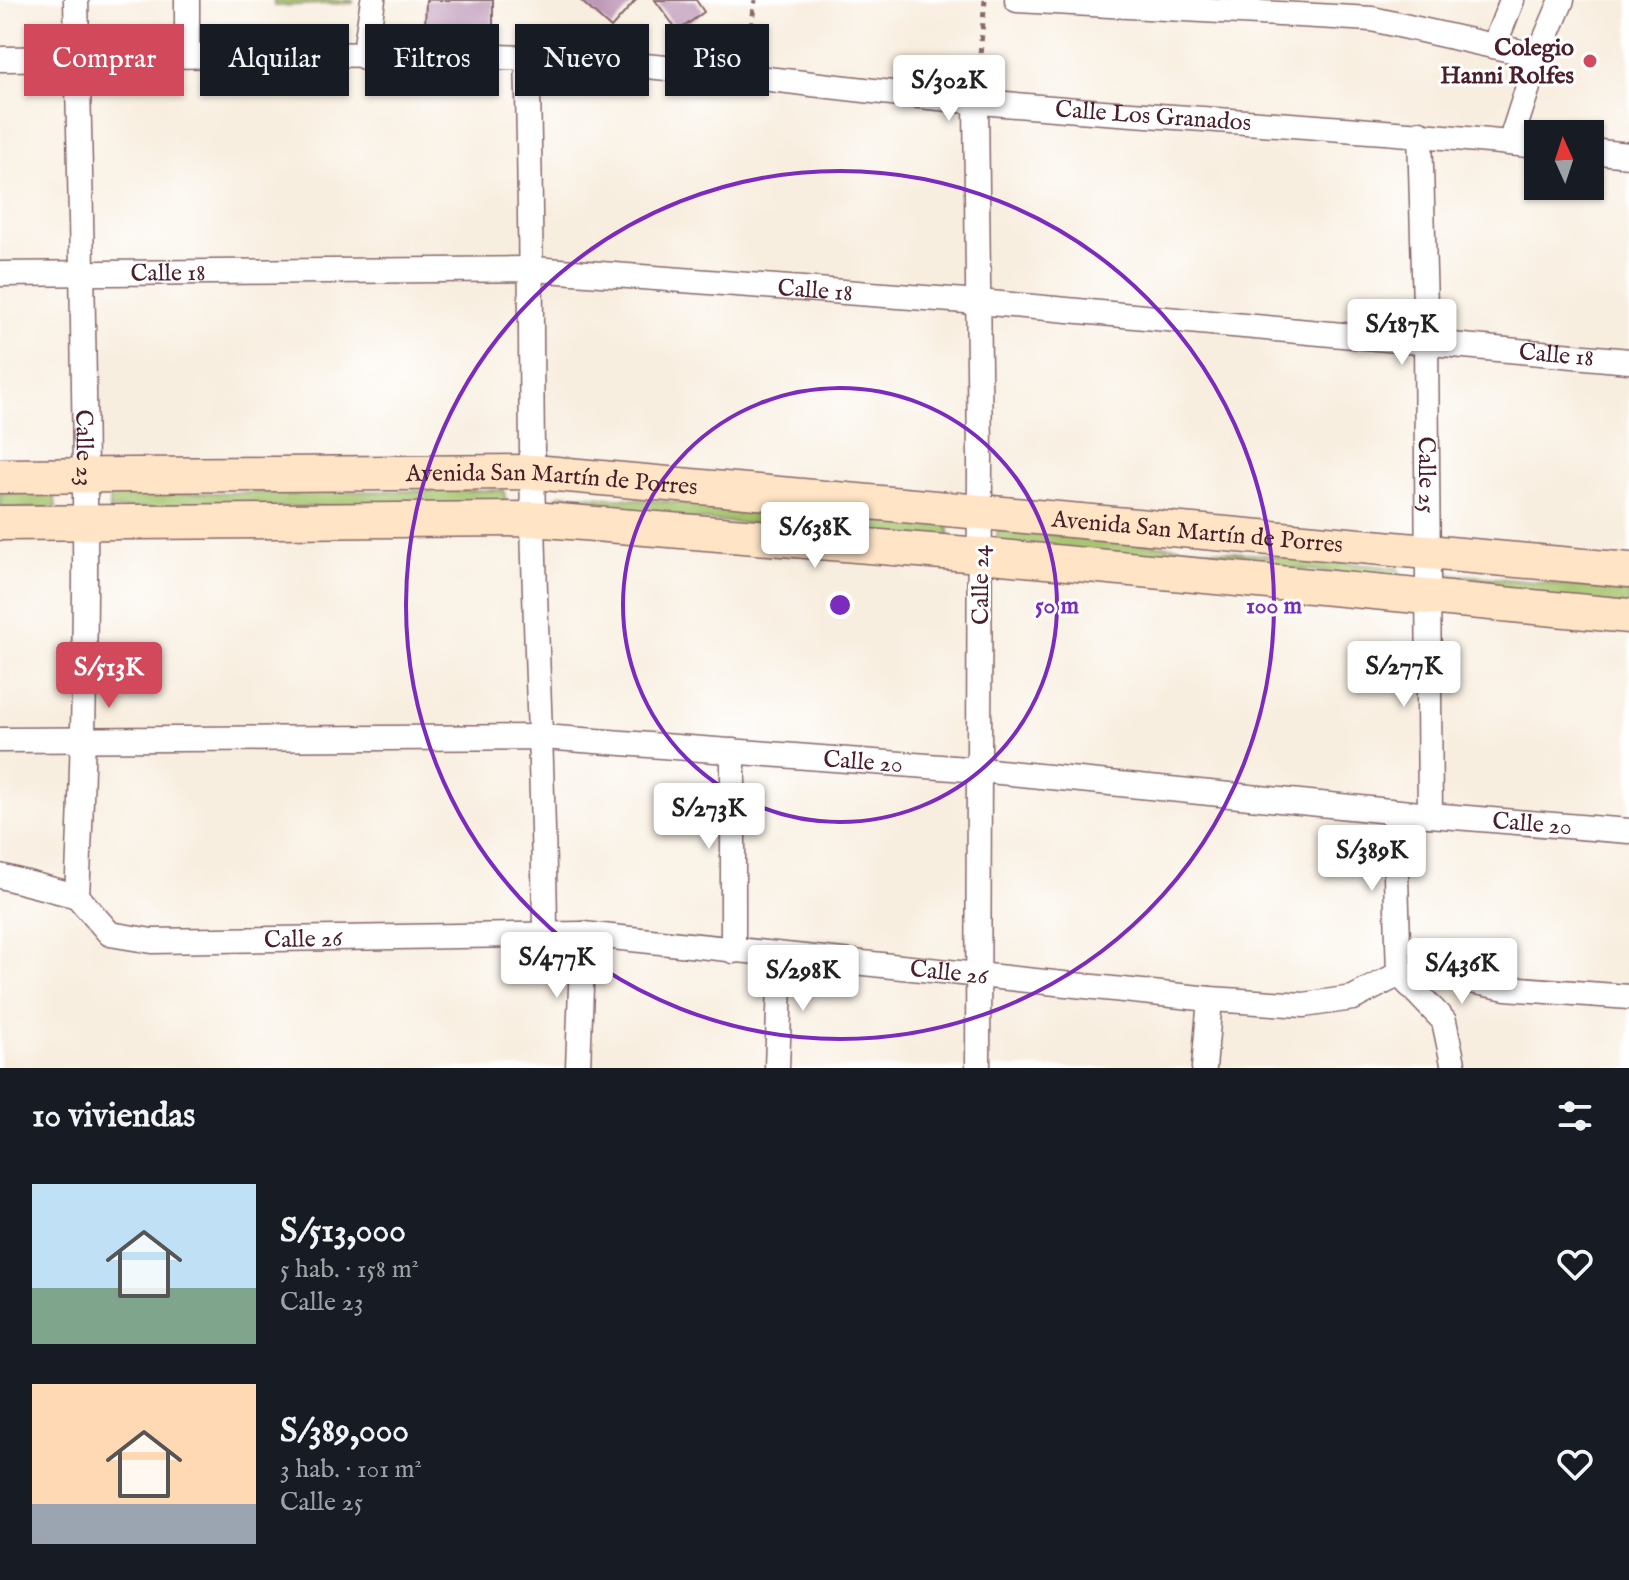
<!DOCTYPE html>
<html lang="es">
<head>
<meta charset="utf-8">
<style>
	:root { --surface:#171b24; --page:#20242c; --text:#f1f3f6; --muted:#9ea1a6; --accent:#d1495b }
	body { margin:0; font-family:"IM FELL English",serif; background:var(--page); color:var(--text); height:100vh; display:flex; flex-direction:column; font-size:30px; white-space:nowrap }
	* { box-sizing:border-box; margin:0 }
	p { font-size:26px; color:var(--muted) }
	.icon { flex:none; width:44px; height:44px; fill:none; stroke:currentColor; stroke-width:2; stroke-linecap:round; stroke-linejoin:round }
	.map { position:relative; height:1068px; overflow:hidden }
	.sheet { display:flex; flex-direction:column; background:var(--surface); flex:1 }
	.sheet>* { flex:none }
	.banner { position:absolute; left:24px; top:24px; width:800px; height:72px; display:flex; gap:16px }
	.needle { width:52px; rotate:357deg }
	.buttons { position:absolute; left:1524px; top:120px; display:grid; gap:16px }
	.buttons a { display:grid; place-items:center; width:80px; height:80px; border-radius:0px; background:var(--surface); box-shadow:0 2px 6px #0004; font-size:40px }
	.price { position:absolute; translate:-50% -68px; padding:0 18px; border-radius:8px; background:#fff; color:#222; font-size:26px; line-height:52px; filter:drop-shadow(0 2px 4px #0008) }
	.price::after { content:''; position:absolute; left:50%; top:48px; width:24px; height:18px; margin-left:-12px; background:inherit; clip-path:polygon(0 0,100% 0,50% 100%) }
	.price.current { background:var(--accent); color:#fff }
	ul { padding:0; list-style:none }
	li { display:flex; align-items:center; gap:24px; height:200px; padding:0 32px }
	li span { display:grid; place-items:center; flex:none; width:224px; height:160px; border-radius:0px; color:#555 }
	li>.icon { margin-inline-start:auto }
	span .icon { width:96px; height:96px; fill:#fffc; stroke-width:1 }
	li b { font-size:34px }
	h2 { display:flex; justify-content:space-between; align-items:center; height:96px; padding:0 32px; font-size:34px }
	.tag { padding:0 28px; border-radius:0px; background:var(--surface); box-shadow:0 2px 6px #0004; font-size:28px; line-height:72px }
	.tag.current { background:var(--accent); color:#fff }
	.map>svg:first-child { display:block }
	.green { fill:#a3c168; stroke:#76704a; stroke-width:2 }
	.building { fill:#be98b7 }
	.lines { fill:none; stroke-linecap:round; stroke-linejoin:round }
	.street-casing { stroke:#87676a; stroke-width:27 }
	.secondary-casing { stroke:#87676a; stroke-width:37 }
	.path { stroke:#87676a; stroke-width:5; stroke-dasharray:6 6; stroke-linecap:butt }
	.street { stroke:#fff; stroke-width:24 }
	.secondary { stroke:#ffe4c6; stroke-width:34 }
	.ring { fill:none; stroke:#7b2cbf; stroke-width:4 }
	.poi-dot { fill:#d1495b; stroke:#fff; stroke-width:3 }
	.labels { text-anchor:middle; stroke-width:6; stroke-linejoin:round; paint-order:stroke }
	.poi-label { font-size:24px; font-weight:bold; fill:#4a1f2b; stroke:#fff; text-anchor:end }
	.street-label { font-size:24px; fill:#4a1f2b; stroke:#fff }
	.centre { fill:#7b2cbf; stroke:#fff; stroke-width:4 }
	.ring-label { font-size:24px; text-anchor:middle; font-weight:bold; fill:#7b2cbf; stroke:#fff; stroke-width:6; stroke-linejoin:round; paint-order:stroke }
</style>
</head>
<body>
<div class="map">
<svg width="1629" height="1068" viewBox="0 0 1629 1068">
	<rect width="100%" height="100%" fill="#fff"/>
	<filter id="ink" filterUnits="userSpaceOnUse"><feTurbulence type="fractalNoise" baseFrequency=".0125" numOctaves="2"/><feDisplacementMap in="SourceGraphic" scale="16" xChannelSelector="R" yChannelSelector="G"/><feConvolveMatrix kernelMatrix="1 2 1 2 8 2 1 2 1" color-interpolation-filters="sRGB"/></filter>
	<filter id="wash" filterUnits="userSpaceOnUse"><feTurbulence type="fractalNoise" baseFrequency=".006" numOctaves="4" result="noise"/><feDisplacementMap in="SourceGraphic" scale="32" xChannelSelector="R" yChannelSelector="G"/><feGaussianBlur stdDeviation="1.8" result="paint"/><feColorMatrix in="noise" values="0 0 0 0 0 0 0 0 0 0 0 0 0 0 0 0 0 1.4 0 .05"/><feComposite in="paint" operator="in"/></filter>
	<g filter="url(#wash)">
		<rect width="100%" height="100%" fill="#f8eedf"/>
		<!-- green -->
		<g class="green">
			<polygon points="274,0 353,0 353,3 274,6"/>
			<polygon points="504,490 506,505 110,509 110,494"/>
			<polygon points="54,492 56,508 0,509 0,493"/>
			<polygon points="561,494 948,522 950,539 557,509 553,500"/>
			<polygon points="997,529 1387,567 1397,568 1403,578 998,545"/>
			<polygon points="1443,573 1629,591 1629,607 1440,588"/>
		</g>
		<g id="blocks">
			<!-- building -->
			<g class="building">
				<polygon points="426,0 493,0 493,32 425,31"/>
				<polygon points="580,0 636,0 611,28"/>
				<polygon points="655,0 696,0 704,12 678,31"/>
			</g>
		</g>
	</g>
	<g filter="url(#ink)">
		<use href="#blocks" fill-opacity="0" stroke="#87676a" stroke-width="2"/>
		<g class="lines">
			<defs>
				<g id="street">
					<path id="s1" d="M 76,0 C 83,299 92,598 77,896"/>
					<polyline points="1017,0 1372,19 1538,56"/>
					<polyline points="1494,46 1512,0"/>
					<polyline points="187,55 187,0"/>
					<polyline points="364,57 373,0"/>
					<path d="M 527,58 C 532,212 530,366 533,520 C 536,658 544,796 545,933"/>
					<path id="s2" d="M 0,59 C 175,56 352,51 527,58 C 679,64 830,89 982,102 C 1167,119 1353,126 1538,146"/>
					<polyline points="976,102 980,457 978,1068"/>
					<path id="s3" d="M 1420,133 L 1426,341 L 1430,815"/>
					<polyline points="1510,143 1538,56 1562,0"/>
					<polyline points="1590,151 1629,155"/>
					<path id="s4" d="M 0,274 L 533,269 L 979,302 L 1629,361"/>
					<path id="s5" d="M 0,740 L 543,737 L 980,770 L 1430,815 L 1629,831"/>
					<polyline points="733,751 733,951"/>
					<polyline points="1394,812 1399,974"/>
					<polyline points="0,876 77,896"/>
					<path id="s6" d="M 77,896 L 110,934 L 152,941 L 583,934 L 1210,999 L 1304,1005 L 1353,998 L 1399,974 L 1446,976 L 1506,988 L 1629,997"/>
					<polyline points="1399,974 1444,1021 1454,1068"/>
					<polyline points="578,1068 583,934"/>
					<polyline points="777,1068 781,956"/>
					<polyline points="1204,1068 1210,999"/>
				</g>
				<g id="secondary">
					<path id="s7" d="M 0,476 L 534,472 L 1629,570"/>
					<polyline points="0,523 533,519 980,555 1629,616"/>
				</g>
			</defs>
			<!-- street casing -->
			<use href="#street" class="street-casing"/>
			<!-- secondary casing -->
			<use href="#secondary" class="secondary-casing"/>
			<!-- path -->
			<g class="path">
				<polyline points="748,51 755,0"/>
				<polyline points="978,77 985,0"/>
			</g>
			<!-- street -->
			<use href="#street" class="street"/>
			<!-- secondary -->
			<use href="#secondary" class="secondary"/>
		</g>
	</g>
	<!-- distance rings -->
	<g class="ring">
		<circle cx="840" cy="605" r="217"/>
		<circle cx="840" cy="605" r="434"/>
	</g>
	<!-- markers -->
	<circle class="poi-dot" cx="1590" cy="61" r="8"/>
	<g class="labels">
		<!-- poi labels -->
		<g class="poi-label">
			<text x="1574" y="55">Colegio<tspan x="1574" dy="28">Hanni Rolfes</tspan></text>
		</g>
		<!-- street labels -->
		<g class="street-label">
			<text dy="8" stroke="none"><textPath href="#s2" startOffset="1156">Calle Los Granados</textPath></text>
			<text dy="8" stroke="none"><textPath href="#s4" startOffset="168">Calle 18</textPath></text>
			<text dy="8" stroke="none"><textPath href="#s4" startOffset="816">Calle 18</textPath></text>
			<text dy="8" stroke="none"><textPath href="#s4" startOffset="1560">Calle 18</textPath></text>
			<text dy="8" stroke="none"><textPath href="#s1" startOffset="448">Calle 23</textPath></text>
			<text dy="8" stroke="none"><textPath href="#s3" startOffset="342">Calle 25</textPath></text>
			<text dy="8" stroke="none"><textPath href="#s7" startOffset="552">Avenida San Martín de Porres</textPath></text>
			<text dy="8" stroke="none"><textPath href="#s7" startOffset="1200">Avenida San Martín de Porres</textPath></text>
			<text transform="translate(980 585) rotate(-90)" y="8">Calle 24</text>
			<text dy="8" stroke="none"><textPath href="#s5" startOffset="864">Calle 20</textPath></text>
			<text dy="8" stroke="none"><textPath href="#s5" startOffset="1536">Calle 20</textPath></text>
			<text dy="8" stroke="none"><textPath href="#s6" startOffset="244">Calle 26</textPath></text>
			<text dy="8" stroke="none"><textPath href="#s6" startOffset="892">Calle 26</textPath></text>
		</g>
	</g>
	<circle cx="840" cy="605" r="12" class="centre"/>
	<g class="ring-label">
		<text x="1057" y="613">50 m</text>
		<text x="1274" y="613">100 m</text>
	</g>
</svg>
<div class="buttons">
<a><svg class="needle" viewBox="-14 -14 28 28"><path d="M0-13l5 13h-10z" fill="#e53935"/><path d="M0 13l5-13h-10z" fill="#9ea1a6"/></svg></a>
</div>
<b class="price" style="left:949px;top:123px">S/302K</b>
<b class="price" style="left:1402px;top:367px">S/187K</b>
<b class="price" style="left:815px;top:570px">S/638K</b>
<b class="price" style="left:1404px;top:709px">S/277K</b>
<b class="price current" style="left:109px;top:710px">S/513K</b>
<b class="price" style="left:709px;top:851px">S/273K</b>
<b class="price" style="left:1372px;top:893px">S/389K</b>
<b class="price" style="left:557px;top:1000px">S/477K</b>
<b class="price" style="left:1462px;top:1006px">S/436K</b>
<b class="price" style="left:803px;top:1013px">S/298K</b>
<div class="banner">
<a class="tag current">Comprar</a>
<a class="tag">Alquilar</a>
<a class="tag">Filtros</a>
<a class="tag">Nuevo</a>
<a class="tag">Piso</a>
</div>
</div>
<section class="sheet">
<h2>10 viviendas<svg class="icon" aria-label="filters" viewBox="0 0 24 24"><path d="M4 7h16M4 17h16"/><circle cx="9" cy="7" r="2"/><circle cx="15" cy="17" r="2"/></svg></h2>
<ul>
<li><span style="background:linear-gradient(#bfe0f5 65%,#7fa58c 0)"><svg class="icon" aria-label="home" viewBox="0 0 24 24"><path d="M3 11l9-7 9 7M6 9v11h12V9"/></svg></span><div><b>S/513,000</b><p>5 hab. · 158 m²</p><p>Calle 23</p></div><svg class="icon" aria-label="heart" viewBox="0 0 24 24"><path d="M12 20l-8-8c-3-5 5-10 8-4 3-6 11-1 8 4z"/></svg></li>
<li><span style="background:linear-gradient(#ffd9b3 75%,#9aa5b1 0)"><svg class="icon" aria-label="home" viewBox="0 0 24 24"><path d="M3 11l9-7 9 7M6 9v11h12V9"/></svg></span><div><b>S/389,000</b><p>3 hab. · 101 m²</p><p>Calle 25</p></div><svg class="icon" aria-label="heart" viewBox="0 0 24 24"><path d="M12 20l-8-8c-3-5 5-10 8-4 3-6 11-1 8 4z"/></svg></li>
</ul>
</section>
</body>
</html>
